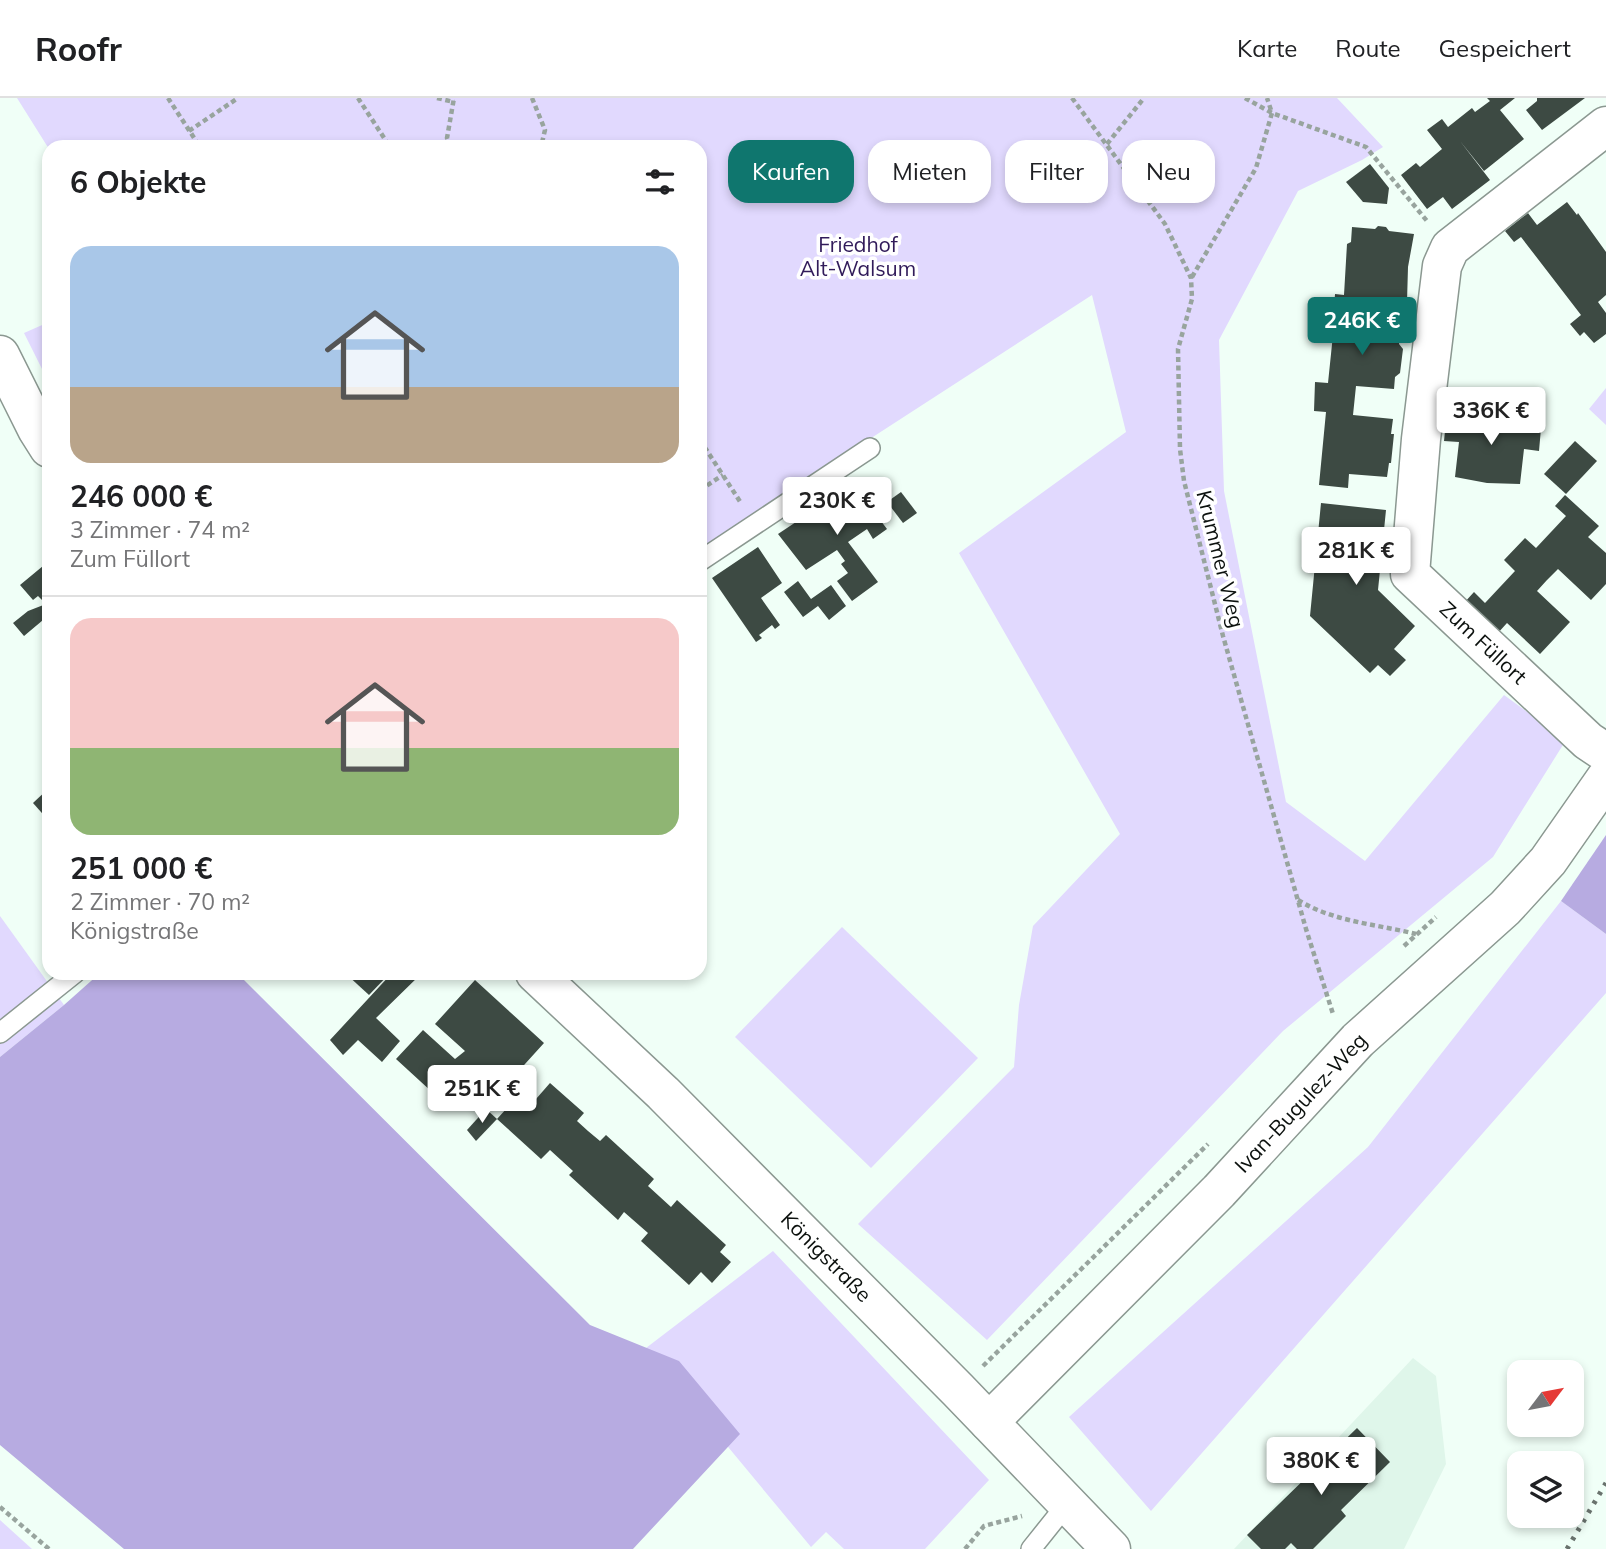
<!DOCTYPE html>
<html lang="de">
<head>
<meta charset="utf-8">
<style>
	:root { --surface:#fff; --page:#f2f2f2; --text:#202124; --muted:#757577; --line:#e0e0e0; --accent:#0f766e }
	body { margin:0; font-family:Mulish,sans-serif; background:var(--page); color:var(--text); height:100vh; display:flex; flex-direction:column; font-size:26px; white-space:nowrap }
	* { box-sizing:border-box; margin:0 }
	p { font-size:23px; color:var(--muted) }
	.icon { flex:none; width:38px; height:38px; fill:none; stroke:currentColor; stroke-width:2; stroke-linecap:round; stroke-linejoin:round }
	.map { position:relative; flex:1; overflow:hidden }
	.sheet { position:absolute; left:42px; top:42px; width:665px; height:840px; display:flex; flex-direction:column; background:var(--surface); border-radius:21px; box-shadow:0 4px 10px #0003 }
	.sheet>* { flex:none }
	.guide { position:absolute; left:728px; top:42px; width:665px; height:63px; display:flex; gap:14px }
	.needle { width:46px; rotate:58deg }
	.buttons { position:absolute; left:1507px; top:1262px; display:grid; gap:14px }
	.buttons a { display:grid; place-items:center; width:77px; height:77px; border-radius:14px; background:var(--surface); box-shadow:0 4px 10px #0003; font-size:35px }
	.price { position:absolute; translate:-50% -60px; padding:0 16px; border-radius:7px; background:#fff; color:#222; font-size:23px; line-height:46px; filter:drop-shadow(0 2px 4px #0008) }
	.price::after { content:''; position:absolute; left:50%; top:42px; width:21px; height:16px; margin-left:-10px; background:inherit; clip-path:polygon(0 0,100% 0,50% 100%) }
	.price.on { background:var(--accent); color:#fff }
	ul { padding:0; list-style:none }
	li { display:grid; align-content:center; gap:14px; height:371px; padding:0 28px }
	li+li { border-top:2px solid var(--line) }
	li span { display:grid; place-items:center; height:217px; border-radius:21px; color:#555 }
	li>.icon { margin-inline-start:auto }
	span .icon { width:126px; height:126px; fill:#fffc; stroke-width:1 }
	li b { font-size:30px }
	h2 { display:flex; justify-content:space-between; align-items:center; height:84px; padding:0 28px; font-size:30px }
	.chip { padding:0 24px; border-radius:21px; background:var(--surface); box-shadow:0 4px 10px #0003; font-size:24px; line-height:63px }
	.chip.on { background:var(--accent); color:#fff }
	header { display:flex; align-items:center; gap:42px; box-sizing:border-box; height:98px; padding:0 35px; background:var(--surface); border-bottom:2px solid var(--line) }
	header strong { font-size:33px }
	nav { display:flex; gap:38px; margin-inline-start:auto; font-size:24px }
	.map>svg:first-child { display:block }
	.built { fill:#dff6ea }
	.green { fill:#e1d9fe }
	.forest { fill:#b7abe1 }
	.building { fill:#3d4a43 }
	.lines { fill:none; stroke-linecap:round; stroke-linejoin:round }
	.service-casing { stroke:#8b9891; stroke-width:22 }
	.minor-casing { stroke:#8b9891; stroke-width:41 }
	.tertiary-casing { stroke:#8b9891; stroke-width:41 }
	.path { stroke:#98a49e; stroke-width:4.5; stroke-dasharray:5 3.5; stroke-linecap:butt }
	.service { stroke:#fff; stroke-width:19 }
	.minor { stroke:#fff; stroke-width:38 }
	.tertiary { stroke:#fff; stroke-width:38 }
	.rail { stroke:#69726d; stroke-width:5; stroke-dasharray:3.5 7; stroke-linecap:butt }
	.labels { text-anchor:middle; stroke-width:7; stroke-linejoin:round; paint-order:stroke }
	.park-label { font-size:21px; fill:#311b5a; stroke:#fff }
	.street-label { font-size:21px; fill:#0c110e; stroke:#fff }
</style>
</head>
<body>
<header>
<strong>Roofr</strong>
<nav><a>Karte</a><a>Route</a><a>Gespeichert</a></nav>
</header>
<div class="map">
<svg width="1606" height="1451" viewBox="0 0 1606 1451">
	<rect width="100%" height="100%" fill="#f0fff7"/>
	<!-- built -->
	<polygon class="built" points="1413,1260 1436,1278 1446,1366 1404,1451 1234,1451"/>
	<!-- green -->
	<g class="green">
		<polygon points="17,0 1337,0 1383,49 1362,62 1298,93 1219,242 1224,393 1286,704 1365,763 1504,597 1566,642 1493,759 1283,933 987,1242 858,1126 1014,969 1019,907 1033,828 1120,736 959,455 1126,334 1092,197 700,451 700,49 49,49 49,51"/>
		<polygon points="49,224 49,285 24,235"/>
		<polygon points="1606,290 1606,327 1589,311"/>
		<polygon points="1561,803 1606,836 1606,895 1151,1413 1069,1319 1368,1049"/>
		<polygon points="0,818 64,907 0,959"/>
		<polygon points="842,829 978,960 871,1070 735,939"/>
		<polygon points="773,1153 989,1382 925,1451 844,1451 826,1434 811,1449 646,1250"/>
		<polygon points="0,1422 32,1451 0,1451"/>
	</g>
	<!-- forest -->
	<g class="forest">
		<polygon points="1606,737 1606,836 1561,803"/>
		<polygon points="100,875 237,875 590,1227 679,1263 740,1336 633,1451 124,1451 0,1347 0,959 64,907"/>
	</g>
	<!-- building -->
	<g class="building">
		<polygon points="1487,0 1515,0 1500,12 1524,41 1484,73 1460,43 1490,82 1452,111 1443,99 1427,111 1401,77 1416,65 1420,69 1442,51 1427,32 1442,21 1448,29 1472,10 1475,14 1490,3"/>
		<polygon points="1537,0 1585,0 1542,32 1526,12 1537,3"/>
		<polygon points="1370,66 1389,90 1387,106 1363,104 1346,84"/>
		<polygon points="1567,104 1577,117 1578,115 1606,154 1606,197 1598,204 1606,215 1606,236 1594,245 1584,234 1580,238 1570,226 1581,217 1521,139 1514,144 1505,133 1528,115 1537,127"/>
		<polygon points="1378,128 1386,129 1389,133 1414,136 1408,169 1407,204 1370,200 1369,216 1364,215 1363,229 1400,233 1399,246 1403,251 1400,275 1395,279 1394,291 1356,288 1353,317 1393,321 1391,336 1394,336 1391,365 1389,365 1387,379 1349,376 1348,390 1319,387 1326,314 1314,313 1315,284 1328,285 1334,227 1322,225 1323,209 1334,211 1335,196 1344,197 1347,146 1351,144 1352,129 1375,131"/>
		<polygon points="1448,304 1462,305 1460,322 1527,328 1528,317 1542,319 1539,353 1524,351 1520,386 1487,385 1455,379 1459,344 1444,343"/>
		<polygon points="1575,343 1597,363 1566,396 1544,376"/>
		<polygon points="853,386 887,431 873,441 867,431 848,444 878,484 852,503 837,483 848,475 841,466 845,463 837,452 806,472 778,436"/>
		<polygon points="901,394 917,415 903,425 887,404"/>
		<polygon points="1565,397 1599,428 1588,439 1606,455 1606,486 1591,502 1558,471 1547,482 1537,493 1570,524 1540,556 1507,525 1497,536 1464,505 1474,494 1485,505 1515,473 1504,462 1525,440 1536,450 1566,418 1555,408"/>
		<polygon points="1321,405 1386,412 1378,492 1415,528 1394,551 1406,562 1390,578 1378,567 1370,575 1310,518"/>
		<polygon points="758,449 782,485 761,500 780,527 775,531 772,527 759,537 762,540 756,544 712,480"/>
		<polygon points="49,463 49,517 24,538 13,525 28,513 46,506 38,498 33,502 20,487"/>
		<polygon points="798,483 811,501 831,487 846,508 829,522 818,508 803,519 784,494"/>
		<polygon points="49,690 49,723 33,705"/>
		<polygon points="345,875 390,875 369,897"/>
		<polygon points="392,875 422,875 376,920 400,943 382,964 358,942 343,957 330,942"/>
		<polygon points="475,882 544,945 497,997 473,974 444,1005 396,961 423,932 455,961 465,953 435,926"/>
		<polygon points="550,985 584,1015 577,1023 588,1033 600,1043 606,1037 654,1081 648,1088 671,1109 677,1102 726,1147 720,1154 731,1164 712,1185 701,1174 689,1187 641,1143 648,1135 624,1114 618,1122 569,1077 573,1073 550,1052 541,1061 497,1021 518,998 529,1009"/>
		<polygon points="486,1011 497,1021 476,1043 467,1032"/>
		<polygon points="1357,1330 1390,1364 1341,1412 1346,1418 1313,1451 1297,1451 1291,1445 1285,1451 1261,1451 1247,1437"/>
	</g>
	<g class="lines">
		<defs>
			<g id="service">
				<polyline points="700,463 870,350"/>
				<polyline points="0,935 75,875"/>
				<polyline points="1031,1451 1067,1406"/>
			</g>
			<g id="minor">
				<polyline points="1606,28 1450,150 1442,168 1421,341 1410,476 1588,643 1606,655"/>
				<polyline points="989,1324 1219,1093 1358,942 1505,810 1548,763 1606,680"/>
			</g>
			<g id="tertiary">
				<polyline points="0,257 37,331 49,350"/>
				<polyline points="535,875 663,995 958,1292 1111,1451"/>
			</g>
		</defs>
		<!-- service casing -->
		<use href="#service" class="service-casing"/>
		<!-- minor casing -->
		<use href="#minor" class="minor-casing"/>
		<!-- tertiary casing -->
		<use href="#tertiary" class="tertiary-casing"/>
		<!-- path -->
		<g class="path">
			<polyline points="168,0 200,49"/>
			<polyline points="358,0 390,49"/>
			<polyline points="437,0 454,4"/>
			<polyline points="532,0 545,32 541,49"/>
			<polyline points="1072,0 1165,126 1191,180 1192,201 1178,251 1180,351 1184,383 1223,538 1306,831 1333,916"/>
			<polyline points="1245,0 1272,15 1366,49 1427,123"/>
			<polyline points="189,33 238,0"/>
			<polyline points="1107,46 1144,0"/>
			<polyline points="450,49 447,40 454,0"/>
			<polyline points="1192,179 1256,70 1272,15 1267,0"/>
			<polyline points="700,342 741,405"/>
			<polyline points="700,392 723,377"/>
			<path d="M 1298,802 C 1334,824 1376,826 1416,836"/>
			<polyline points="1404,848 1436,819"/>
			<polyline points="983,1268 1208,1046"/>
			<polyline points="0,1409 49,1451"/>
			<polyline points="965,1451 984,1428 1022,1418"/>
		</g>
		<!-- service -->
		<use href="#service" class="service"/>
		<!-- minor -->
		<use href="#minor" class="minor"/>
		<!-- tertiary -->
		<use href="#tertiary" class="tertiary"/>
		<!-- rail -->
		<polyline class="rail" points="1567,1451 1606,1385"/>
	</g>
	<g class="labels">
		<!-- park labels -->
		<g class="park-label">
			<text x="858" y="154">Friedhof<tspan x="858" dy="24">Alt-Walsum</tspan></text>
		</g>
		<!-- street labels -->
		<g class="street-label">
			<text transform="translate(1220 461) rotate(76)" y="7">Krummer Weg</text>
			<text transform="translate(1483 545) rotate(43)" y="7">Zum Füllort</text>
			<text transform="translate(1301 1005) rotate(-47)" y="7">Ivan-Bugulez-Weg</text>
			<text transform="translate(826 1159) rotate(45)" y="7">Königstraße</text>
		</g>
	</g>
</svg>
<div class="buttons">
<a><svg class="needle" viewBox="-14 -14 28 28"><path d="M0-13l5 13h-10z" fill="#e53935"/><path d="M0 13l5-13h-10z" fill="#757577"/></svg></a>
<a><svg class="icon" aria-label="layers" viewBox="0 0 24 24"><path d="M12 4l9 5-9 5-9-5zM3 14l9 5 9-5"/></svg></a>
</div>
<b class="price on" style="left:1362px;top:259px">246K €</b>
<b class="price" style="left:1491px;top:349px">336K €</b>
<b class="price" style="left:837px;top:439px">230K €</b>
<b class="price" style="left:1356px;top:489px">281K €</b>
<b class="price" style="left:482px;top:1027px">251K €</b>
<b class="price" style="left:1321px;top:1399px">380K €</b>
<div class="guide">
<a class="chip on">Kaufen</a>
<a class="chip">Mieten</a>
<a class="chip">Filter</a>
<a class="chip">Neu</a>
</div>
<section class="sheet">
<h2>6 Objekte<svg class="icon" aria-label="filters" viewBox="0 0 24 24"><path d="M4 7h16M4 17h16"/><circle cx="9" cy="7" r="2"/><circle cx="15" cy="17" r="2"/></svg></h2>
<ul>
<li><span style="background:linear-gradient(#a9c7e8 65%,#b9a48a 0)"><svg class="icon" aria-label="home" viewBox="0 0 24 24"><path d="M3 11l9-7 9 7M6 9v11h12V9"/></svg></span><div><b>246 000 €</b><p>3 Zimmer · 74 m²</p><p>Zum Füllort</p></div></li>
<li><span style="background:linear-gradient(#f6c9c9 60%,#8fb573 0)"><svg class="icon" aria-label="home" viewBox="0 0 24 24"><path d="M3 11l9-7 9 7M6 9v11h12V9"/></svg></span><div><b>251 000 €</b><p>2 Zimmer · 70 m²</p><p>Königstraße</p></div></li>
</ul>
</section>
</div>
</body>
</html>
